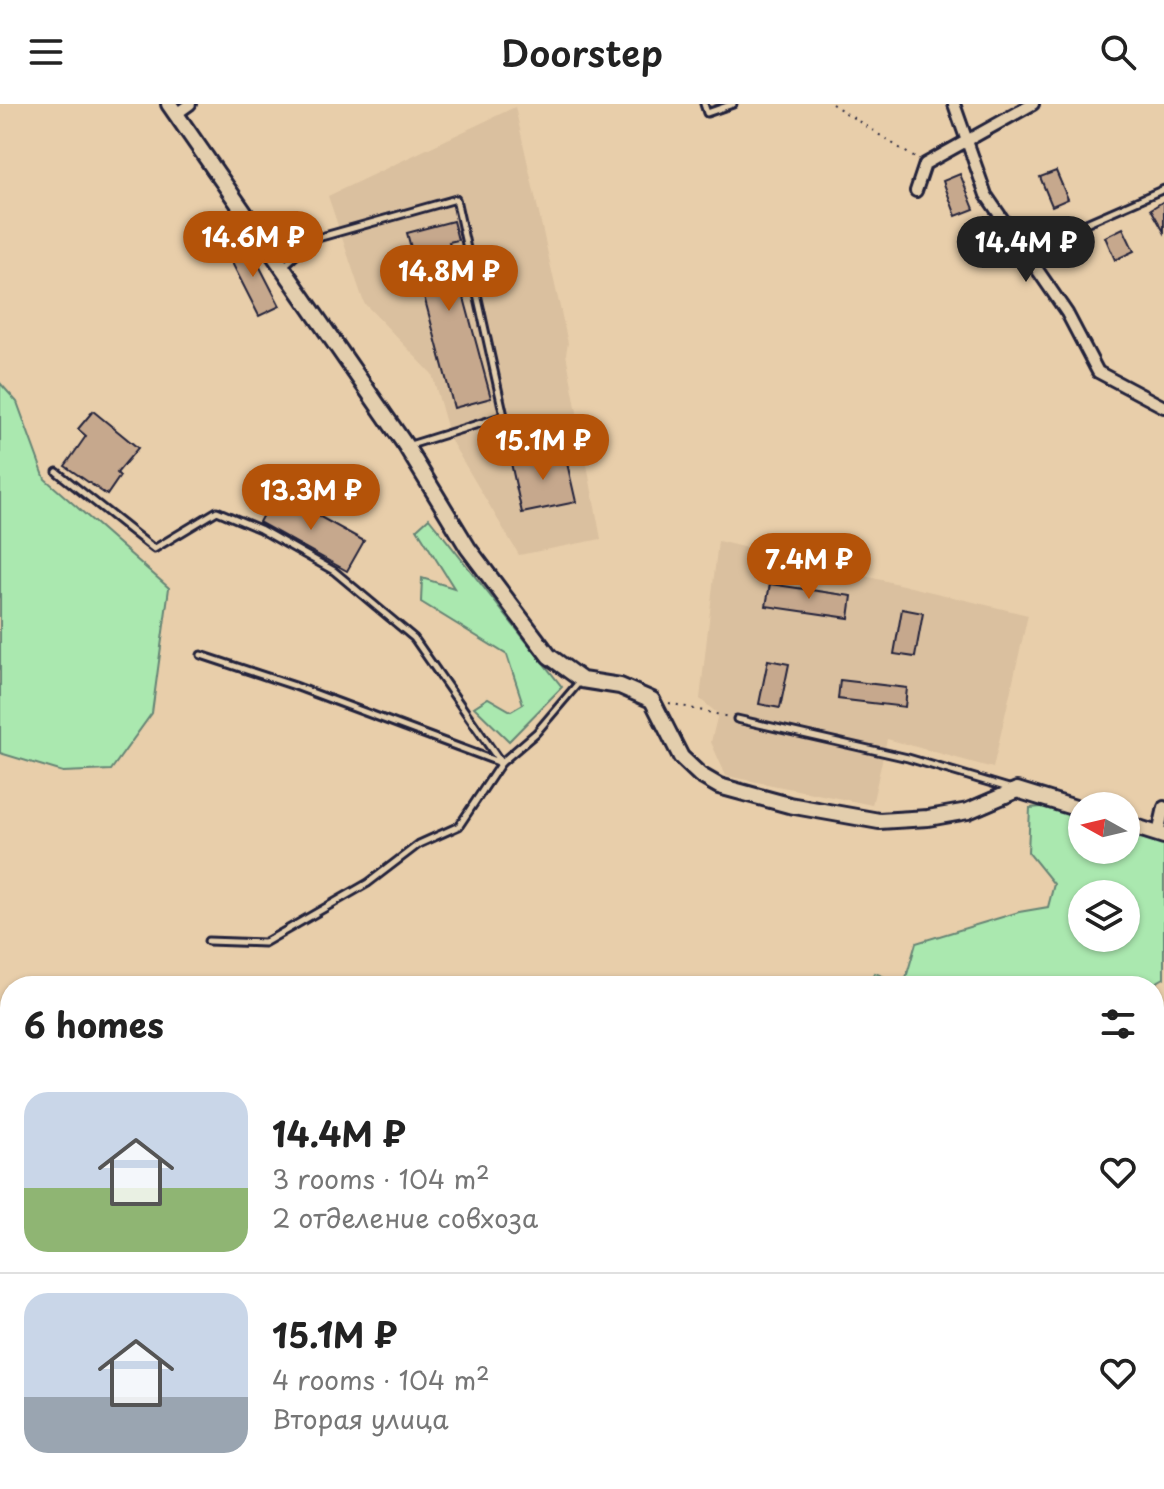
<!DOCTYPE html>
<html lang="en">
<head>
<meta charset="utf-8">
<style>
	:root { --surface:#fff; --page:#f2f2f2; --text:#222; --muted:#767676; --line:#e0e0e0; --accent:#b45309 }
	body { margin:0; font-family:"Playpen Sans",sans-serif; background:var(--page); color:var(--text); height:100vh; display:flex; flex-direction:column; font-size:30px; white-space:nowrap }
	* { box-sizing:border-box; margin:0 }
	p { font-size:26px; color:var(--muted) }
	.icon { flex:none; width:44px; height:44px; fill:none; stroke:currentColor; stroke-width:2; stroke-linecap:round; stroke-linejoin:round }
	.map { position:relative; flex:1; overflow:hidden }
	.panel { position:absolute; left:0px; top:872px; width:1164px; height:514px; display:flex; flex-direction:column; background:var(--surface); border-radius:32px 32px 0 0; box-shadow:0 2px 6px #0004 }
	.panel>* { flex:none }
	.needle { width:52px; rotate:278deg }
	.buttons { position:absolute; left:1068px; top:688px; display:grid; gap:16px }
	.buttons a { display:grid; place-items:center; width:72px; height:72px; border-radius:50%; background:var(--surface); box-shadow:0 2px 6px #0004; font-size:40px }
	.price { position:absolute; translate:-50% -68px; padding:0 18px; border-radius:28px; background:var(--accent); color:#fff; font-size:26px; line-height:52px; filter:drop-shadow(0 2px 4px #0008) }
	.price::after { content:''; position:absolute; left:50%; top:48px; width:24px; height:18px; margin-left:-12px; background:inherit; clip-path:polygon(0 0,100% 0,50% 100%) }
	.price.selected { background:#222; color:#fff }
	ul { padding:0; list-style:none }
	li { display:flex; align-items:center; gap:24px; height:200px; padding:0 24px }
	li+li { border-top:2px solid var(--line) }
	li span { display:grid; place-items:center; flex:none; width:224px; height:160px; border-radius:24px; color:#555 }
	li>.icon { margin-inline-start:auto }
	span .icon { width:96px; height:96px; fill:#fffc; stroke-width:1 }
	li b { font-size:34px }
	h2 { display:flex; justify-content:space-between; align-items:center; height:96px; padding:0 24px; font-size:34px }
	header { display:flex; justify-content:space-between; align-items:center; height:104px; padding:0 24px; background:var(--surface); font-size:36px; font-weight:600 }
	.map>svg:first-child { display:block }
	.built { fill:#dac09f }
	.green { fill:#aae8af; stroke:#668575; stroke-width:2; fill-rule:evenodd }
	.building { fill:#c6a88d; stroke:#22223b; stroke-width:2 }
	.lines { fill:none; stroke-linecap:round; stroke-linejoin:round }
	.lane-casing { stroke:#22223b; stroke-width:11 }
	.street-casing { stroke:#22223b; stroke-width:16 }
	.secondary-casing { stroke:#22223b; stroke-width:20 }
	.path { stroke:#22223b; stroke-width:2; stroke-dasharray:2 6; stroke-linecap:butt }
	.lane { stroke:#e3cead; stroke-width:5 }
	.street { stroke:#e3cead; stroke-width:10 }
	.secondary { stroke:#e3cead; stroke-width:14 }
	.rail { stroke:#22223b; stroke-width:4; stroke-dasharray:12 6; stroke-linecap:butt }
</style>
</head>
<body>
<header><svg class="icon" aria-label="menu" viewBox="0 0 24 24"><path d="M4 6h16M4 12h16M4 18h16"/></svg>Doorstep<svg class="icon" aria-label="search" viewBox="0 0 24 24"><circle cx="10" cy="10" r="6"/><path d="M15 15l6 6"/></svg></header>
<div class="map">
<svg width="1164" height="1385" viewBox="0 0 1164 1385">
	<rect width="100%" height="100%" fill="#e8ceaa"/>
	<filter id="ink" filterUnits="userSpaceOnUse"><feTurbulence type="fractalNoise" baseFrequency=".0125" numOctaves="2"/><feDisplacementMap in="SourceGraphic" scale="16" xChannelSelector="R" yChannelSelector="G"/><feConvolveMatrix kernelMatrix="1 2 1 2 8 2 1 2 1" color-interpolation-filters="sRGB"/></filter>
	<g filter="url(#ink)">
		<!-- built -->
		<g class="built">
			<polygon points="515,3 568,239 566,250 601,435 519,451 451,337 432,270 364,199 328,92"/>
			<polygon points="718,437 1028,511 993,664 887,635 872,701 726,672 711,638 718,610 700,595"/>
			<polygon points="0,1063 10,1066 10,1376 320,1376 304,1385 0,1385"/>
		</g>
		<!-- green -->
		<g class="green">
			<polygon points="0,279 17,298 45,375 169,484 152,609 111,666 63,668 0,649"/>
			<polygon points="429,414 562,583 509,637 474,603 488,594 511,607 523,600 507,551 421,498 422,474 454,484 417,425"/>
			<path d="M 1052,702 L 1082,712 L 1082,746 L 1126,746 L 1126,727 L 1164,739 L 1164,874 L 1150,882 L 868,882 L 875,869 L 904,881 L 916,839 L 1019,808 L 1048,803 L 1054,780 L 1028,748 L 1030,704 ZM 1082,790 L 1126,790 L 1126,834 L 1082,834 Z"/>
			<polygon points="0,974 10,978 10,1008 0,1005"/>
			<polygon points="467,1376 917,1376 946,1385 449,1385"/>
		</g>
		<!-- building -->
		<g class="building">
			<polygon points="1056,67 1068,95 1052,102 1040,73"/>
			<polygon points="960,70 974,105 956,112 943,77"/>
			<polygon points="1164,97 1164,128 1151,105"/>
			<polygon points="453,117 458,136 449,138 491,294 454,304 407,129"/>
			<polygon points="1123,124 1134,147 1115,156 1105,133"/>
			<polygon points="247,138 280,202 259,212 227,149"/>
			<polygon points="93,307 138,344 117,369 120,372 107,391 65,362 86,332 78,325"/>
			<polygon points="564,346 576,398 522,409 511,359"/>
			<polygon points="275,388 364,437 347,467 259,418"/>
			<polygon points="770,480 852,492 849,514 766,502"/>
			<polygon points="902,505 923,509 915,553 894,550"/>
			<polygon points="768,556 789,560 780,604 759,600"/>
			<polygon points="840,576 907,584 905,603 838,595"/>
		</g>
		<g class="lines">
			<defs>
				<g id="lane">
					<polyline points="704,0 707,9 733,0"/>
					<polyline points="1024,146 1164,85"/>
					<polyline points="283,163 314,135 456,95 504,312 407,342"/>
					<polyline points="57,368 154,445 217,407 260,425 334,467 414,534 501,659 295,582 201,551"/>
					<polyline points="737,615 908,654 1012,685"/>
					<polyline points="208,837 264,839 368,779 419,740 459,722 501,659 536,629 581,576"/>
					<polyline points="1020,1376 1033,1385"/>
				</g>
				<g id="street">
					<polyline points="954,0 986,91 1067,209 1098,268 1164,303"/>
					<polyline points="176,10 190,0"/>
					<polyline points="916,87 925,60 1033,0"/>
					<polyline points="1158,730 1164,703"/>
				</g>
				<g id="secondary">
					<polyline points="169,0 406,342 468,444 549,552 582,576 620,582 652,596 681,653 700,671 719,682 789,701 879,717 928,714 968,707 1017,686 1082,706"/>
					<polyline points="1126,720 1164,732"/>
				</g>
			</defs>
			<!-- lane casing -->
			<use href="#lane" class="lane-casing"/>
			<!-- street casing -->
			<use href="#street" class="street-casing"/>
			<!-- secondary casing -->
			<use href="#secondary" class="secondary-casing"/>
			<!-- path -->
			<g class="path">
				<polyline points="832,0 915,54"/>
				<polyline points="669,599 729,613"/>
				<polyline points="272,1385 287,1376"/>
				<polyline points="404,1385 421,1376"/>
			</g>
			<!-- lane -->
			<use href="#lane" class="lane"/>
			<!-- street -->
			<use href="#street" class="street"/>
			<!-- secondary -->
			<use href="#secondary" class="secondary"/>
			<!-- rail -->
			<g class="rail">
				<polyline points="0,1023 10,1026"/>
				<polyline points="0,1126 10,1129"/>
				<polyline points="0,1141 10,1144"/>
				<polyline points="1124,1376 1137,1385"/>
			</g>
		</g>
	</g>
</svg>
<div class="buttons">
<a><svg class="needle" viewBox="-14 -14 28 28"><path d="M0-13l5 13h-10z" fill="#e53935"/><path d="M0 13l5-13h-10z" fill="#767676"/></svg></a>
<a><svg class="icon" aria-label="layers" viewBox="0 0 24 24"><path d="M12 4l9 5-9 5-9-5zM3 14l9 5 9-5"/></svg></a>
</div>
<b class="price" style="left:253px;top:175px">14.6M ₽</b>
<b class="price selected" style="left:1026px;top:180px">14.4M ₽</b>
<b class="price" style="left:449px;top:209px">14.8M ₽</b>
<b class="price" style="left:543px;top:378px">15.1M ₽</b>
<b class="price" style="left:311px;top:428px">13.3M ₽</b>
<b class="price" style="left:809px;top:497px">7.4M ₽</b>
<section class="panel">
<h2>6 homes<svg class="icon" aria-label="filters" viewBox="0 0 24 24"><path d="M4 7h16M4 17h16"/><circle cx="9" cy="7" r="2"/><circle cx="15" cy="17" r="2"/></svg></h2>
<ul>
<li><span style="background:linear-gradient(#c9d6e8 60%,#8fb573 0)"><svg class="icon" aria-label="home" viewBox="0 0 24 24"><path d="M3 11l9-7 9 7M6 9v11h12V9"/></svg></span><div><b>14.4M ₽</b><p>3 rooms · 104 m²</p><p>2 отделение совхоза</p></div><svg class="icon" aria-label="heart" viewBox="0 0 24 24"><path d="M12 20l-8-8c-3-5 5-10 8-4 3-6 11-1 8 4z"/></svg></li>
<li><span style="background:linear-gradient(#c9d6e8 65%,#9aa5b1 0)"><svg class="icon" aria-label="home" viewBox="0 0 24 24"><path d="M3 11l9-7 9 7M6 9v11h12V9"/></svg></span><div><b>15.1M ₽</b><p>4 rooms · 104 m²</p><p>Вторая улица</p></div><svg class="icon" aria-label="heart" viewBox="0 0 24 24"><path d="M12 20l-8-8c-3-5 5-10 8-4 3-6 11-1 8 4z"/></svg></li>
</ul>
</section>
</div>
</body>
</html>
